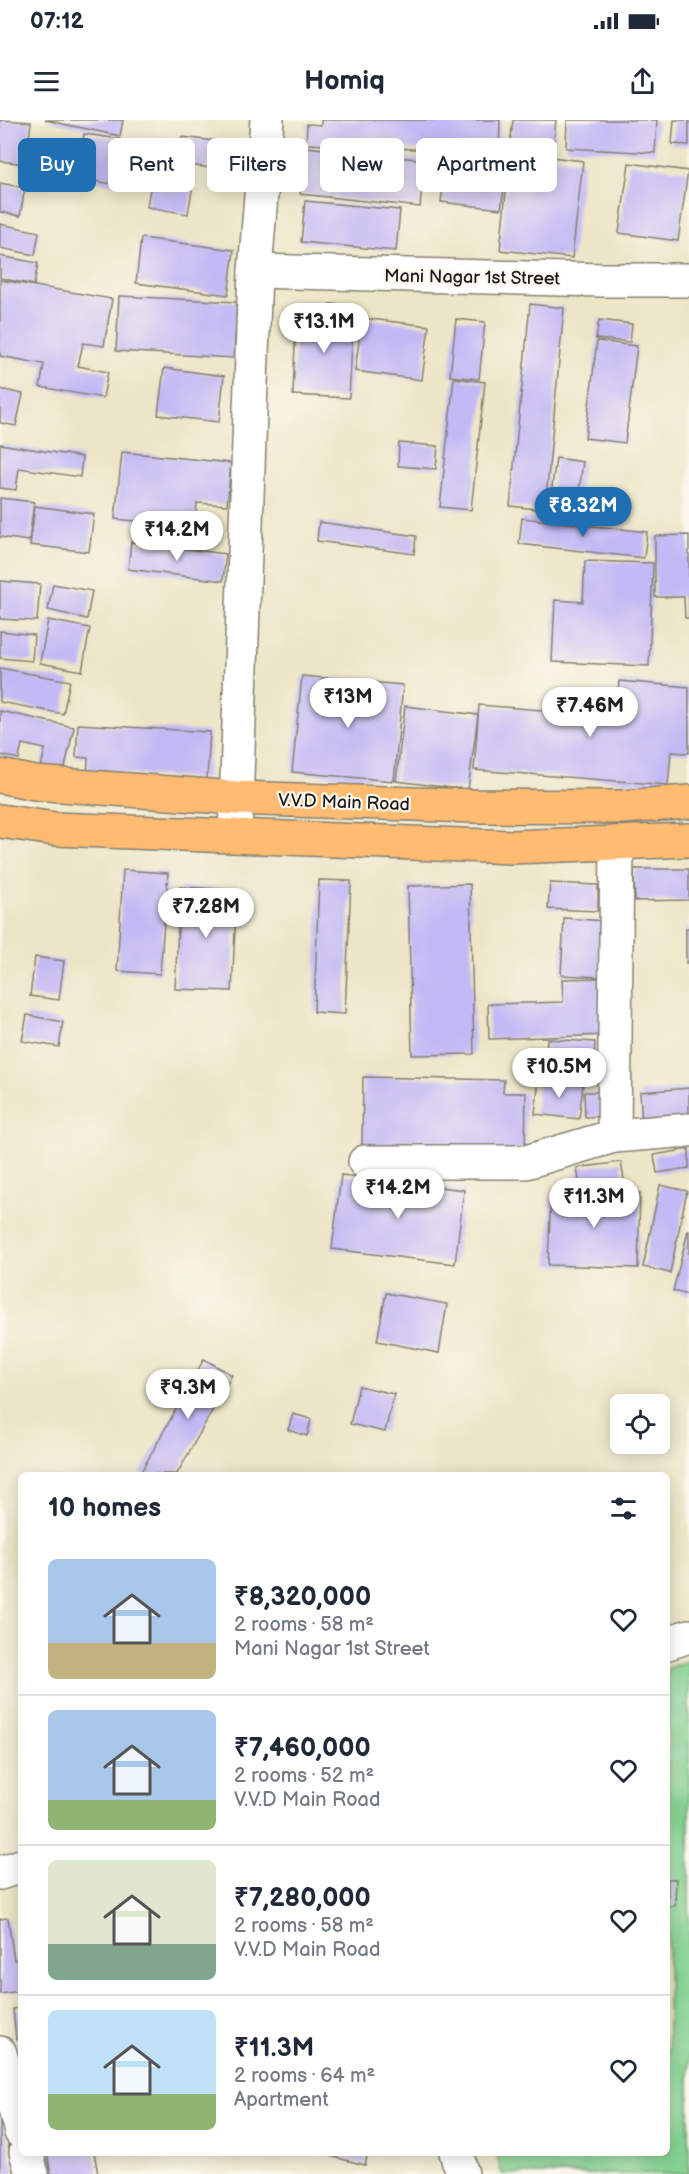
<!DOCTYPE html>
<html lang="en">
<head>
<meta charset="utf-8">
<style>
	:root { --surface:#fff; --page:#f2f2f3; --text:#1f2937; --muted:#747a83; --line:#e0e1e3; --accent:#1f6fb2 }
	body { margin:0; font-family:"Balsamiq Sans",sans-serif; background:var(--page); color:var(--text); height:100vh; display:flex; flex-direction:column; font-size:22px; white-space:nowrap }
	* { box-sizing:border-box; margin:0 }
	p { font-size:20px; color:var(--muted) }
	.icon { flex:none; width:33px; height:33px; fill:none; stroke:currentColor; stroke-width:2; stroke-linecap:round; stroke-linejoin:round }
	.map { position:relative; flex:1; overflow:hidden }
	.side { position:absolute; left:18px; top:1352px; width:652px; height:684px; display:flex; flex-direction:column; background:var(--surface); border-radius:9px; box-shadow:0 3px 15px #0003 }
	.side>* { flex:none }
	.banner { position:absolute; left:18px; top:18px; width:654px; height:54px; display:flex; gap:12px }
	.fabs { position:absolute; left:610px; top:1274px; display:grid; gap:12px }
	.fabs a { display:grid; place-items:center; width:60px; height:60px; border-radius:9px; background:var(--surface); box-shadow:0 3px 15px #0003; font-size:30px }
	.price { position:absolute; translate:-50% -51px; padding:0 14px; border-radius:21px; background:#fff; color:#222; font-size:20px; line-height:39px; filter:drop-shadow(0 2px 3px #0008) }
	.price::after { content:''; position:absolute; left:50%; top:36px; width:18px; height:14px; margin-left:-9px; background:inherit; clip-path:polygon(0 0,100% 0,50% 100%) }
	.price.selected { background:var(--accent); color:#fff }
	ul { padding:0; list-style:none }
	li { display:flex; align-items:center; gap:18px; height:150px; padding:0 30px }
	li+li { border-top:2px solid var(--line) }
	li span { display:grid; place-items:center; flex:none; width:168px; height:120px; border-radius:9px; color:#555 }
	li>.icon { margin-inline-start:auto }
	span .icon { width:72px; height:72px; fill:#fffc; stroke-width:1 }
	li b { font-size:26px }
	h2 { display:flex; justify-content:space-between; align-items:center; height:72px; padding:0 30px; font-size:26px }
	.chip { padding:0 21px; border-radius:9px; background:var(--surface); box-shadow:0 3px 15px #0003; font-size:21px; line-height:54px }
	.chip.selected { background:var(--accent); color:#fff }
	.status { display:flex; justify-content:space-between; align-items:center; height:42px; padding:0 30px; background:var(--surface); direction:ltr }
	.status svg { height:16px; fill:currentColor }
	header { display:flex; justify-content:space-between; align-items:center; height:78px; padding:0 30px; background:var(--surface); font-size:27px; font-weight:600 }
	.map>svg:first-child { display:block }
	.green { fill:#84d291; stroke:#507756; stroke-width:1.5 }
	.building { fill:#c3b9f4 }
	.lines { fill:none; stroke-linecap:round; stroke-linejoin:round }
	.minor-casing { stroke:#848071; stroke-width:36 }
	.major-casing { stroke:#848071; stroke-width:36 }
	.minor { stroke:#fff; stroke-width:33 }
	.major { stroke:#febb71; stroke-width:33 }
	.labels { text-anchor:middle; stroke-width:4.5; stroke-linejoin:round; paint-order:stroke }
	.street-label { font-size:18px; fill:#1c1c1c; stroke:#fbf7ec }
</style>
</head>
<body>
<div class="status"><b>07:12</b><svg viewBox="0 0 49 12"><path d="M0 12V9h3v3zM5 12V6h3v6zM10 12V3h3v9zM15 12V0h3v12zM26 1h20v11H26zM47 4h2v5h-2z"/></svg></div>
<header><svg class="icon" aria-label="menu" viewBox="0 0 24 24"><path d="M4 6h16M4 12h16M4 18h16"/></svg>Homiq<svg class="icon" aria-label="share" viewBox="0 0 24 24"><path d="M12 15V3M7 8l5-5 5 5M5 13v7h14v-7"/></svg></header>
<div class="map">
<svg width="689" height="2054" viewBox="0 0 689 2054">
	<rect width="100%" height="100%" fill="#fbf7ec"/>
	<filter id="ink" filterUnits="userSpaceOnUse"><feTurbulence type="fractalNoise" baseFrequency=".0167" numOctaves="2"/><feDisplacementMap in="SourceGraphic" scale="12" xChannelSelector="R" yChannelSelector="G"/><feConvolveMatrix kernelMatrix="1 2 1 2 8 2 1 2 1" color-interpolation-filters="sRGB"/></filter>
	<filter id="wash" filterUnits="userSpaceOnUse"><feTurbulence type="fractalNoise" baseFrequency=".008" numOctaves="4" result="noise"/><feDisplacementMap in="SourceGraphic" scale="24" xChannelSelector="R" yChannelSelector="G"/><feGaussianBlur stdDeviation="1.35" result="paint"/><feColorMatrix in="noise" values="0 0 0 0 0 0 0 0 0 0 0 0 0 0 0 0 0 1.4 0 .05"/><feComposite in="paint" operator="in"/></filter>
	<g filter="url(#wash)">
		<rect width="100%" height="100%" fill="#ece5c6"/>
		<!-- green -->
		<polygon class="green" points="689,1540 689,2054 502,2054 496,2033 668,2032 668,1548"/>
		<g id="blocks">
			<!-- building -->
			<g class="building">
				<polygon points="0,0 31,2 26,44 0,41"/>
				<polygon points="45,0 123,0 120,16"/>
				<polygon points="321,0 500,0 499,33 306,24 307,4 321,5"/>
				<polygon points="513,0 556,0 553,31 510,26"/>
				<polygon points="567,0 657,0 655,33 566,28"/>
				<polygon points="674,0 689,0 689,25 672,24"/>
				<polygon points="84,14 120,19 114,64 78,59"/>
				<polygon points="182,17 250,25 247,52 179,44"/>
				<polygon points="306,27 425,40 420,87 300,74"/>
				<polygon points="510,32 583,41 572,138 500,130"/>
				<polygon points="447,33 508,41 501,89 441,82"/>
				<polygon points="629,43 688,51 678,121 619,113"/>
				<polygon points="153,51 194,58 188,94 147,87"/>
				<polygon points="0,63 25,68 20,96 0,92"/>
				<polygon points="305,81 400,90 396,131 301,122"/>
				<polygon points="0,104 39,112 35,135 0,128"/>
				<polygon points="141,118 234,130 228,175 136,163"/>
				<polygon points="0,136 38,143 34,165 0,158"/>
				<polygon points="0,160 112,179 104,226 83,223 78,246 108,252 103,278 40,267 44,244 0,236"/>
				<polygon points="119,176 237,182 234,238 116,231"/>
				<polygon points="330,184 354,185 349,278 293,275 296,198 329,199"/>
				<polygon points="530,184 564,188 545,390 510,386"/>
				<polygon points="362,198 429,206 422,260 355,251"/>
				<polygon points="456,199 485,202 479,259 450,256"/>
				<polygon points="599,200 632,204 630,222 596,219"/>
				<polygon points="597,221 637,226 625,323 585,318"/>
				<polygon points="164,248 224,256 219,302 158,295"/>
				<polygon points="454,258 485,262 471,390 440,387"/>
				<polygon points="0,269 23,274 16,306 0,303"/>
				<polygon points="399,323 438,326 436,349 398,346"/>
				<polygon points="0,324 82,337 80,357 19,348 16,370 0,368"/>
				<polygon points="122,332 231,343 227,385 197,383 195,407 115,399"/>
				<polygon points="556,338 583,342 575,399 548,395"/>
				<polygon points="0,378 34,382 29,421 0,417"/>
				<polygon points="35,386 94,394 89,432 30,425"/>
				<polygon points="522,398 647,412 644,438 519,424"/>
				<polygon points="319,402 416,416 414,434 317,421"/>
				<polygon points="689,415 689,498 685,498 684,477 655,477 655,416"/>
				<polygon points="131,422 226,434 223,461 128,449"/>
				<polygon points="585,441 653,443 649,546 552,542 555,480 583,482"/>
				<polygon points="0,461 40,464 37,501 0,499"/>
				<polygon points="53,464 92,471 87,499 48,490"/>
				<polygon points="48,500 90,508 82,551 40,543"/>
				<polygon points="0,511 34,515 32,541 0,538"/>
				<polygon points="0,548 70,561 63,594 0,582"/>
				<polygon points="302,556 403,565 394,661 292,652"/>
				<polygon points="619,561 689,567 689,633 671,632 668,665 474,650 479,585 616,596"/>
				<polygon points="405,586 478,595 468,670 396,661"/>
				<polygon points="0,591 74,607 63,656 40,652 45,629 22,624 19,639 0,635"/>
				<polygon points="78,604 210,612 207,659 108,652 87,660 88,638 76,637"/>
				<polygon points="634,749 689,749 689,780 635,781"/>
				<polygon points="123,750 168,753 160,854 117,851"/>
				<polygon points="319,760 351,761 345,894 314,892"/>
				<polygon points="550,763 598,765 598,791 548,789"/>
				<polygon points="470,764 474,934 412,935 408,766"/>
				<polygon points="180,767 237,770 232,871 175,869"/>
				<polygon points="564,798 604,801 601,857 561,855"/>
				<rect x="686" y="808" width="3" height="35"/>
				<polygon points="35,837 64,841 59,880 30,876"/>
				<polygon points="606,858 608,915 489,919 488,884 563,882 562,859"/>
				<polygon points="27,895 63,902 59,927 22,921"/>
				<polygon points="547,919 595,922 593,956 545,954"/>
				<polygon points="363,957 504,960 503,973 526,973 525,1031 362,1028"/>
				<polygon points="539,959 583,964 579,999 535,994"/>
				<polygon points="689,968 689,1001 642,1005 640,972"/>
				<polygon points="584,972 605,972 606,996 585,997"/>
				<polygon points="689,1029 689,1048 657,1053 654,1035"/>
				<polygon points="621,1042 624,1060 580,1067 577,1048"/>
				<polygon points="341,1055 464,1070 455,1144 332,1129"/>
				<polygon points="660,1065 687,1071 670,1153 643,1147"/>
				<polygon points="551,1070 640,1073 638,1148 548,1145"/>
				<polygon points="688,1111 689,1111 689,1175 673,1171"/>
				<polygon points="386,1173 447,1184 439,1233 377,1221"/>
				<polygon points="204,1239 232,1255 177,1354 140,1354"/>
				<polygon points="359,1266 394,1274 385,1312 350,1304"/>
				<polygon points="293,1294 311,1299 307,1316 288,1310"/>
				<polygon points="668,1759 676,1759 675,1786 668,1786"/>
				<polygon points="8,1798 14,1840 21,1839 21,1871 0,1874 0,1799"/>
				<polygon points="21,1888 21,1919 16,1920 13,1889"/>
				<polygon points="0,1989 1,1989 14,2054 0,2054"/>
				<polygon points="47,2032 94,2032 98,2054 51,2054"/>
				<polygon points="331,2032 368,2032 365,2045 330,2036"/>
			</g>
		</g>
	</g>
	<g filter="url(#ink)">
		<use href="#blocks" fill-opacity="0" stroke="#848071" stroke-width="1.5"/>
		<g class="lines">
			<defs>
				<g id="minor">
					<polyline points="255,151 602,160 689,160"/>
					<polyline points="235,715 255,151 267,0"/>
					<polyline points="614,1016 689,1010"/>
					<polyline points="365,1042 526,1042 614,1016 617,723"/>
					<polyline points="668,1523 689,1516"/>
					<polyline points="0,1753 21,1746"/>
					<polyline points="0,1933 21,2012"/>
					<polyline points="26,2032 32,2054"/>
					<polyline points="456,2032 462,2054"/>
				</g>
				<g id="major">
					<polyline points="0,656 35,663 236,678 473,686 622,687 689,682"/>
					<polyline points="0,701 55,709 512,727 689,720"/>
				</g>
			</defs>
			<!-- minor casing -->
			<use href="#minor" class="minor-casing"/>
			<!-- major casing -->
			<use href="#major" class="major-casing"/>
			<!-- minor -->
			<use href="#minor" class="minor"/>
			<!-- major -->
			<use href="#major" class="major"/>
		</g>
	</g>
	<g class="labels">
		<!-- street labels -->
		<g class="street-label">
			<text transform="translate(472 157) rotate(1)" y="6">Mani Nagar 1st Street</text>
			<text transform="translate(344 682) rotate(2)" y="6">V.V.D Main Road</text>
		</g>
	</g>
</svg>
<div class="fabs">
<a><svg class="icon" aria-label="locate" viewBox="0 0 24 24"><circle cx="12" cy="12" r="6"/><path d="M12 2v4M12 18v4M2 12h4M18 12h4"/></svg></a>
</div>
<b class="price" style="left:324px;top:234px">₹13.1M</b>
<b class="price selected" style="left:583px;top:418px">₹8.32M</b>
<b class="price" style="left:177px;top:442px">₹14.2M</b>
<b class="price" style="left:348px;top:609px">₹13M</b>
<b class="price" style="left:590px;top:618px">₹7.46M</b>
<b class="price" style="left:206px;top:819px">₹7.28M</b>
<b class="price" style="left:559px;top:979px">₹10.5M</b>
<b class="price" style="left:398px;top:1100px">₹14.2M</b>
<b class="price" style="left:594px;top:1109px">₹11.3M</b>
<b class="price" style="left:188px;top:1300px">₹9.3M</b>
<div class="banner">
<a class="chip selected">Buy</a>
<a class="chip">Rent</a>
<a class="chip">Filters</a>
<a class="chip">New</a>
<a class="chip">Apartment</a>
</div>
<section class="side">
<h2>10 homes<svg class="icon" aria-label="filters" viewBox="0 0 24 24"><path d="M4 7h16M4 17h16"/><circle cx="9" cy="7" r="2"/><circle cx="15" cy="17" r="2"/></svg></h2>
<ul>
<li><span style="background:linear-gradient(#a9c7e8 70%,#c2b280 0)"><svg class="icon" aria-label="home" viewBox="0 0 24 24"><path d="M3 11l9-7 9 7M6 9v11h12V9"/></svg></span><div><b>₹8,320,000</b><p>2 rooms · 58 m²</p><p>Mani Nagar 1st Street</p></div><svg class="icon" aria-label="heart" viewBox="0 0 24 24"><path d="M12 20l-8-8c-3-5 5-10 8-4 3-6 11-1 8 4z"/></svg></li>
<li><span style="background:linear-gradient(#a9c7e8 75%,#8fb573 0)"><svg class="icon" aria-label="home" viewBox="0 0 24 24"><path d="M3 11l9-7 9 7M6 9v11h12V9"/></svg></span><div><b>₹7,460,000</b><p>2 rooms · 52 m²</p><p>V.V.D Main Road</p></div><svg class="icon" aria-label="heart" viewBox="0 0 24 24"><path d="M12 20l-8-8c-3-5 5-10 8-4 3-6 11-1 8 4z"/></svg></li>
<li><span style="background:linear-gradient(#dfe7d0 70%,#7fa58c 0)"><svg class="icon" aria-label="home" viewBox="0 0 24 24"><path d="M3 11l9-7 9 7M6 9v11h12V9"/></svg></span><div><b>₹7,280,000</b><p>2 rooms · 58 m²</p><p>V.V.D Main Road</p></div><svg class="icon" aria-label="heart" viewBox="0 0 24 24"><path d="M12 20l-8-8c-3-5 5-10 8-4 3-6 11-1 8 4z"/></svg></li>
<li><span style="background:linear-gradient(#bfe0f5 70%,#8fb573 0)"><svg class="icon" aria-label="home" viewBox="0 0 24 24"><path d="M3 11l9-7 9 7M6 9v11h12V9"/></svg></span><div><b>₹11.3M</b><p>2 rooms · 64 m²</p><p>Apartment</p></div><svg class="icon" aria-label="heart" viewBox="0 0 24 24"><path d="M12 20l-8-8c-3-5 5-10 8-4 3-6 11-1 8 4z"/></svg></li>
</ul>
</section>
</div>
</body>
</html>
